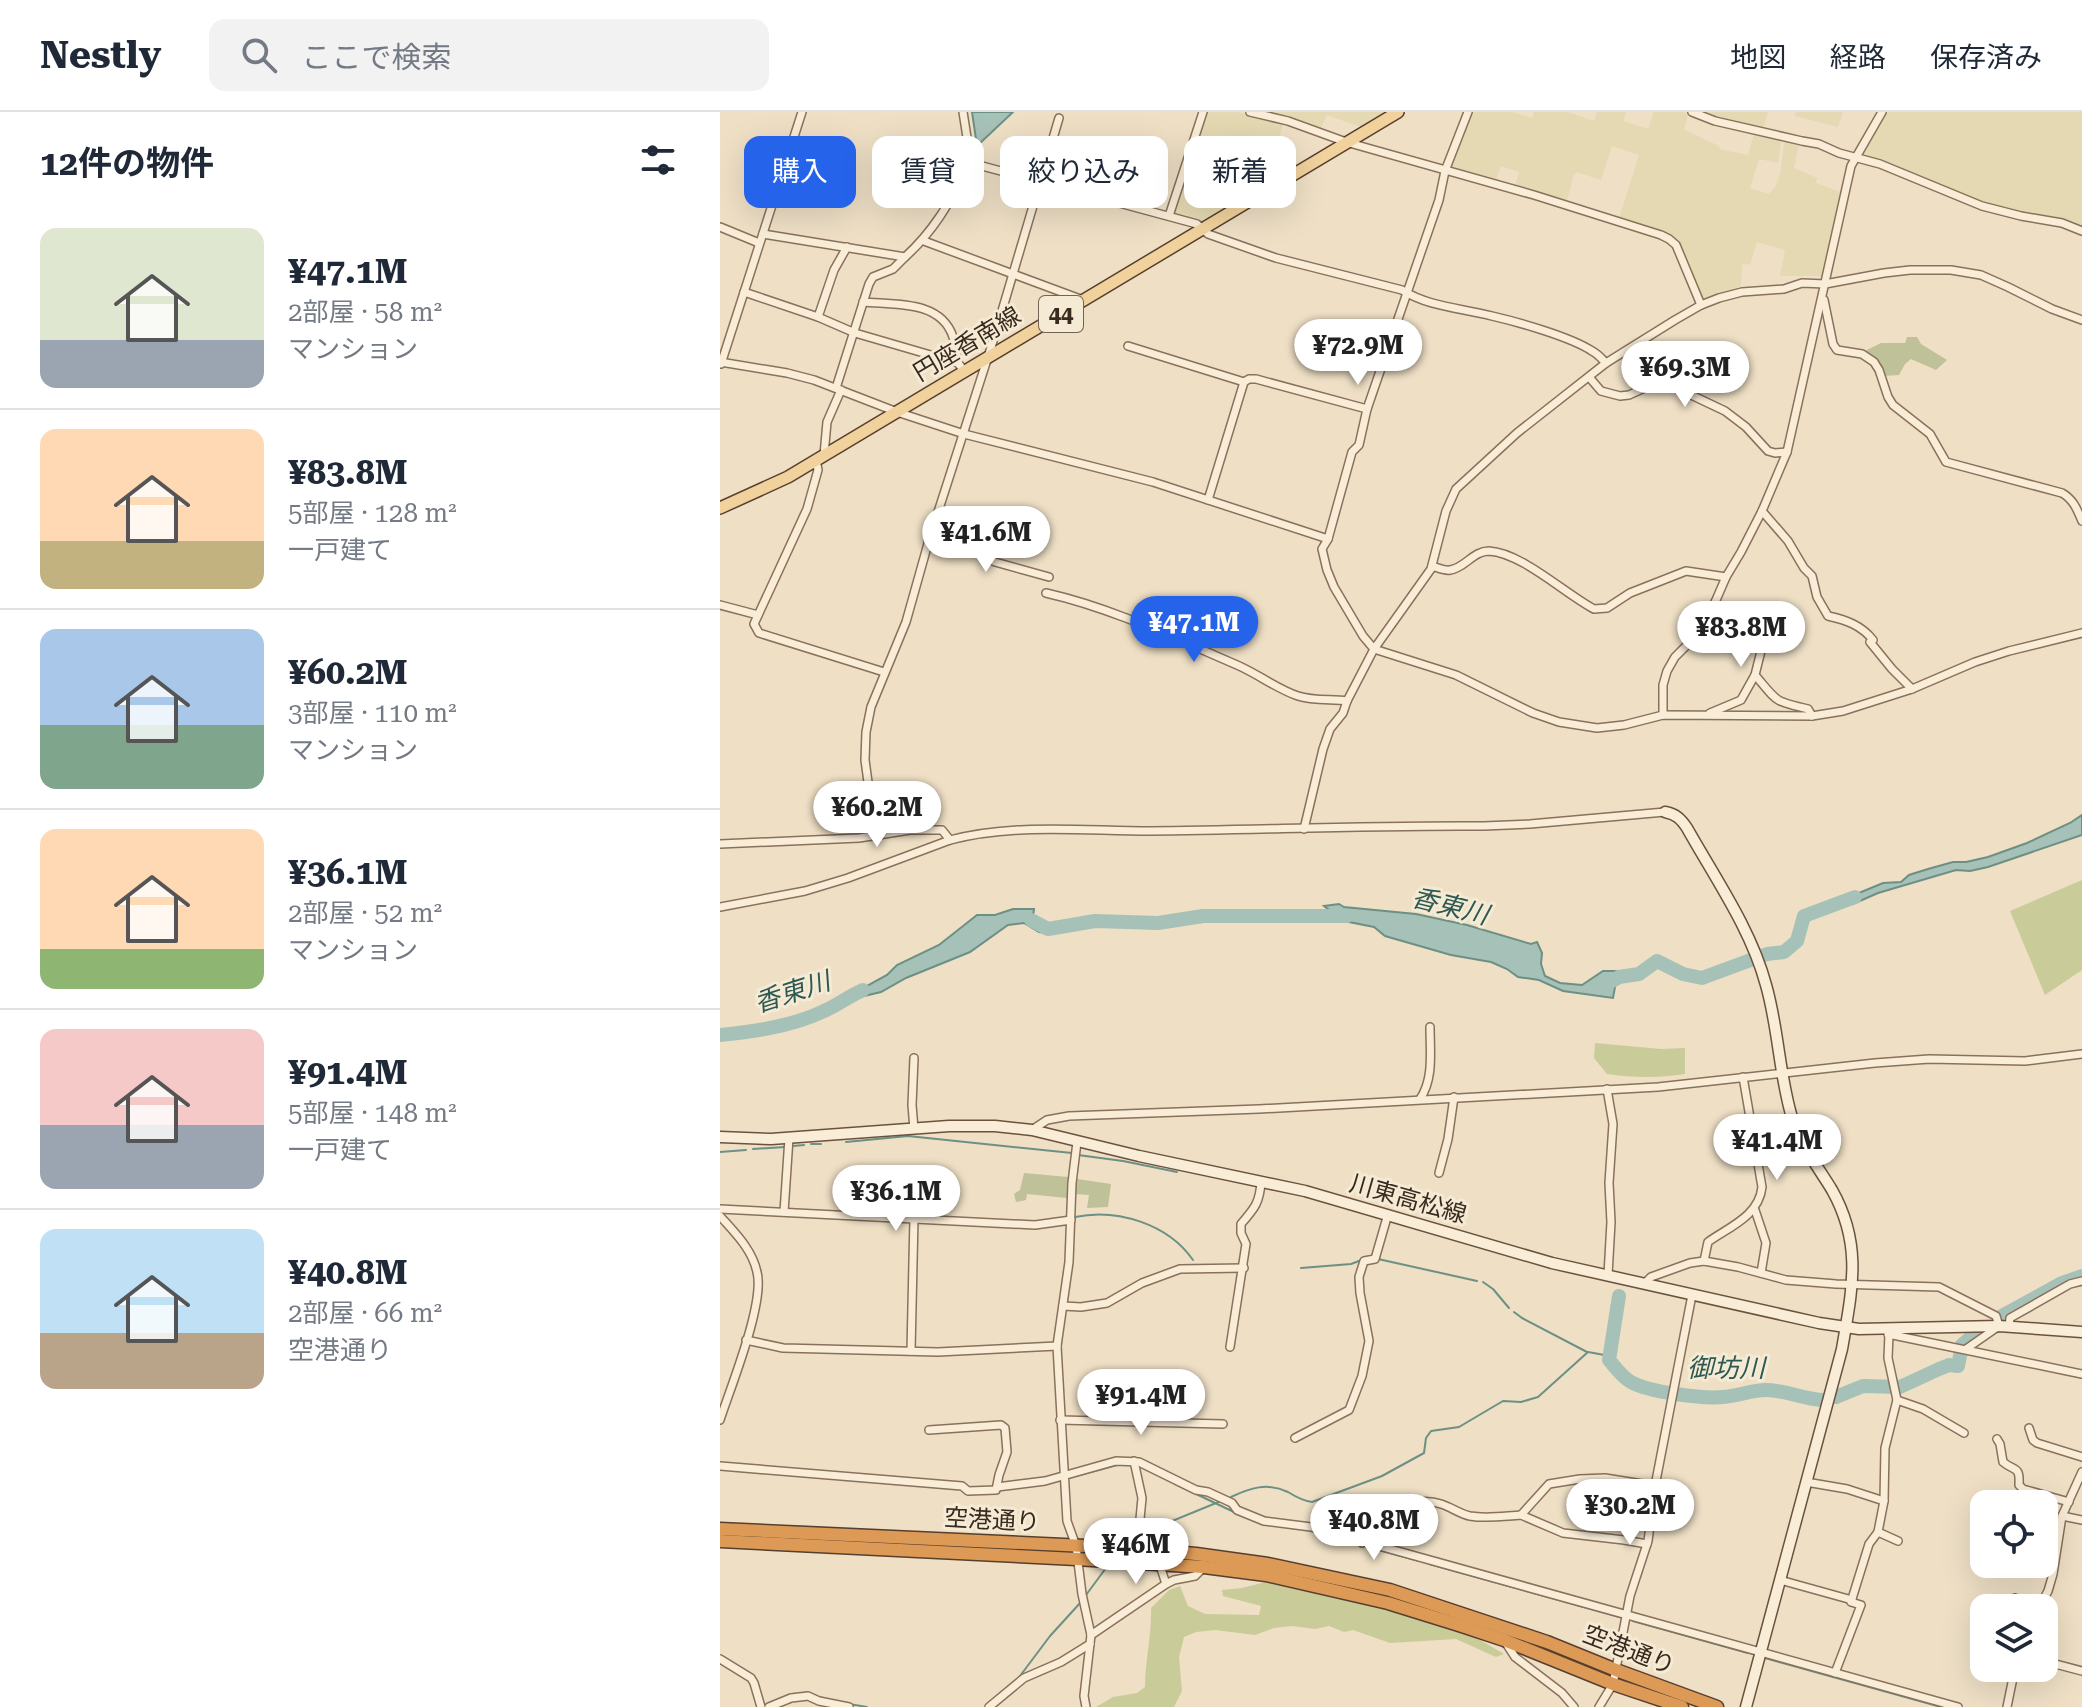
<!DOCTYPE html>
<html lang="ja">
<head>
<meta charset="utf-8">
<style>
	:root { --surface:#fff; --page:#f2f2f3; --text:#1f2937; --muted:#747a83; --line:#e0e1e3; --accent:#2563eb }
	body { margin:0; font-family:"Roboto Serif","Noto Sans JP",serif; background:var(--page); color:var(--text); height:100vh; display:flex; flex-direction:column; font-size:30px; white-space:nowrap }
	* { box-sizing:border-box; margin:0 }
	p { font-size:26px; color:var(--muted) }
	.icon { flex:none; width:44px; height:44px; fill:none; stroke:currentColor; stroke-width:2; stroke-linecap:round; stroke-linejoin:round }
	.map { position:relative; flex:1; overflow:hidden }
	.sheet { display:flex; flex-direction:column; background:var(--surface); width:720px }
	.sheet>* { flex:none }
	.hud { position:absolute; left:24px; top:24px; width:760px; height:72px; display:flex; gap:16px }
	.controls { position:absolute; left:1250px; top:1378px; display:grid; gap:16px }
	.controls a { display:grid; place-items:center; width:88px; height:88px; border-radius:16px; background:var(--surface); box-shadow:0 8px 32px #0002; font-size:40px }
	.price { position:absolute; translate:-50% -68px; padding:0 18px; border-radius:28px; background:#fff; color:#222; font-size:26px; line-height:52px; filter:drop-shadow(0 2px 4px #0008) }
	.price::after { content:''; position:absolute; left:50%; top:48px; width:24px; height:18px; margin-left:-12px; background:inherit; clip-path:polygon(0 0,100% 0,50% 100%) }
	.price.active { background:var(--accent); color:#fff }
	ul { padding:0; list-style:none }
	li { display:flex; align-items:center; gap:24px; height:200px; padding:0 40px }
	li+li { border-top:2px solid var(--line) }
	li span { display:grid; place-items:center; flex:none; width:224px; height:160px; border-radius:16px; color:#555 }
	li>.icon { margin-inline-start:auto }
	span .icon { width:96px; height:96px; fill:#fffc; stroke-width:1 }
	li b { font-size:34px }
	h2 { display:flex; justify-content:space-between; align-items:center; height:96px; padding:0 40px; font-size:34px }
	.pill { padding:0 28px; border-radius:16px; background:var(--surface); box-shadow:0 8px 32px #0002; font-size:28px; line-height:72px }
	.pill.active { background:var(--accent); color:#fff }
	header { display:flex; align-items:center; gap:48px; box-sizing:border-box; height:112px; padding:0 40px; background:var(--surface); border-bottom:2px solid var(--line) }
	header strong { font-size:38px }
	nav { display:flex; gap:44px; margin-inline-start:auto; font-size:28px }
	.search { width:560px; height:72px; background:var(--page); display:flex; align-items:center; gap:20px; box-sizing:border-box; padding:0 28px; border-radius:16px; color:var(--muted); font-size:30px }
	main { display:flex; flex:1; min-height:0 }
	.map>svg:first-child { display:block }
	.farmland { fill:#e4d9b2 }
	.green { fill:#c9cc99 }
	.cemetery { fill:#bfc198 }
	.water { fill:#a6c1b8; stroke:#6d9085; stroke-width:2 }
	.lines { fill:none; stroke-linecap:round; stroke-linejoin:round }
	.stream { stroke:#6d9085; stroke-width:2 }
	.river { stroke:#a6c1b8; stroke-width:14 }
	.street-casing { stroke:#89715b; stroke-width:10 }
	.secondary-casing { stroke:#6b523e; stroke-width:13 }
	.primary-casing { stroke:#573f2f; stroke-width:14 }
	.highway-casing { stroke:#573f2f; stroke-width:15 }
	.street { stroke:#f9edd8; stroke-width:7 }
	.secondary { stroke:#f9edd8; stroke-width:10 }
	.primary { stroke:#f1d29d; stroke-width:11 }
	.highway { stroke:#dc9a56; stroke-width:12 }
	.labels { text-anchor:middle; stroke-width:6; stroke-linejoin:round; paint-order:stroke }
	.shield { fill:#f5ead4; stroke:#716455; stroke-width:2 }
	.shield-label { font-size:22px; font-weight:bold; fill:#392a1f }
	.street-label { font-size:24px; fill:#392a1f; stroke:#f5ead4 }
	.water-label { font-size:26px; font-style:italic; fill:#2e5953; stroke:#f5ead4 }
</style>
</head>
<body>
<header>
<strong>Nestly</strong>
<div class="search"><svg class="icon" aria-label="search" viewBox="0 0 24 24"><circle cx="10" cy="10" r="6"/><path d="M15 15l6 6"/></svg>ここで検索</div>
<nav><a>地図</a><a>経路</a><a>保存済み</a></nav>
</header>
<main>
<section class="sheet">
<h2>12件の物件<svg class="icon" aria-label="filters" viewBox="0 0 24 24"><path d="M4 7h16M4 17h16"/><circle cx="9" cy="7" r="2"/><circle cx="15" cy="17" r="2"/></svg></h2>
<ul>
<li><span style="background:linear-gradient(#dfe7d0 70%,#9aa5b1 0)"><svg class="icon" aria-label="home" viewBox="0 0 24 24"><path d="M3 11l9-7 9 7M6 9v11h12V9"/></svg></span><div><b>¥47.1M</b><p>2部屋 · 58 m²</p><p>マンション</p></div></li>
<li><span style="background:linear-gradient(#ffd9b3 70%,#c2b280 0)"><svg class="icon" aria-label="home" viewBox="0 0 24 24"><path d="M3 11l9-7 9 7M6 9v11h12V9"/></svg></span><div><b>¥83.8M</b><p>5部屋 · 128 m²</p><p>一戸建て</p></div></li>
<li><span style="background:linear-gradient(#a9c7e8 60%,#7fa58c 0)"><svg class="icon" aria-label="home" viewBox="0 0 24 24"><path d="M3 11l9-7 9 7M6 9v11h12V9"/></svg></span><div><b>¥60.2M</b><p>3部屋 · 110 m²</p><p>マンション</p></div></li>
<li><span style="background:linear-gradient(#ffd9b3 75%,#8fb573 0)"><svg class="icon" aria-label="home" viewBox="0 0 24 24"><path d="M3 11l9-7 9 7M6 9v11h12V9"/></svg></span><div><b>¥36.1M</b><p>2部屋 · 52 m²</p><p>マンション</p></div></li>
<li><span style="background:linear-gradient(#f6c9c9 60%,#9aa5b1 0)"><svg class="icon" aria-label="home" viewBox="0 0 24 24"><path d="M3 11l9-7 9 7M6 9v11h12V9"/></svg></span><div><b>¥91.4M</b><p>5部屋 · 148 m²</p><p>一戸建て</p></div></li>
<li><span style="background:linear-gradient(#bfe0f5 65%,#b9a48a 0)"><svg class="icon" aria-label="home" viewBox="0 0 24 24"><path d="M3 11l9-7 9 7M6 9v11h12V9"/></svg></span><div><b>¥40.8M</b><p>2部屋 · 66 m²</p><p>空港通り</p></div></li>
</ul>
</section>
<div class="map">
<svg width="1362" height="1595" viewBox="0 0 1362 1595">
	<rect width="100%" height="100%" fill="#eedfc5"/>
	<!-- farmland -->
	<g class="farmland">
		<polygon points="486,0 518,0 563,12 549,59 515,54 501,93 507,96 487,109 483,110 453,102"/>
		<polygon points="545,0 667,0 641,15 607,3 601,16 569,5"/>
		<polygon points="751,0 792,0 812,6 814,0 848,0 874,9 877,0 906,0 903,9 928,17 934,0 962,0 968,2 964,18 999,34 999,37 1028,43 1034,21 1059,27 1061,29 1058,51 1039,47 1030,76 1049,82 1055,75 1060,63 1064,32 1066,29 1079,32 1074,56 1097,66 1096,71 1120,80 1101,164 1060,164 1065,138 1037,130 1030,153 1022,151 1021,174 979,188 951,125 898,110 919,43 892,34 881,68 857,60 854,63 847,88 842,90 795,75 799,60 781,54 775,70 729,56"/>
		<polygon points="980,0 1048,0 1043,17"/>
		<polygon points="1076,0 1123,0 1118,15 1075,4"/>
		<polygon points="1166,0 1362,0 1362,115 1330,104 1302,101 1263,90 1160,49 1144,45 1142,39"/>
	</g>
	<!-- green -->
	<g class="green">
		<polygon points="1362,768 1362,858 1325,883 1290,799"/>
		<path d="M 875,931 L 941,937 L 965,936 L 965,962 C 940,966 913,966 887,962 L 874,946 Z"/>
		<path d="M 546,1470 L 615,1481 L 743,1518 L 784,1542 L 776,1545 L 736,1527 L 670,1531 L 633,1518 L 624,1520 L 609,1514 L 595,1517 L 572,1514 L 554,1516 L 535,1523 L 495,1518 L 476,1520 L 464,1525 L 459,1545 L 462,1579 L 454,1595 L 376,1595 L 393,1585 L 417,1581 L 425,1575 C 425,1548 432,1523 431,1496 L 449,1478 L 460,1474 L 468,1494 L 485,1502 L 539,1503 L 541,1494 L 503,1484 L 502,1478 L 522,1476 Z"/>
	</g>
	<!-- cemetery -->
	<g class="cemetery">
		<polygon points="1187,225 1197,225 1201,232 1227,248 1216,258 1191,247 1185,252 1179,263 1163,264 1153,245 1145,239 1161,231 1185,231"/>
		<polygon points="304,1061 348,1065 347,1086 307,1082 306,1088 296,1090 294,1082 300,1078"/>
		<polygon points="357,1067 391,1072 388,1095 367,1096 369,1083 355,1082"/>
	</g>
	<!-- water -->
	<g class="water">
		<polygon points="252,0 293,0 257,34"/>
		<polygon points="1362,703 1362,723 1268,755 1250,759 1236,758 1158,781 1133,792 1121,793 1114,787 1134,783 1163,771 1181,770 1189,763 1208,757 1233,750 1246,750 1268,745 1307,731 1350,711"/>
		<polygon points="619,792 624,795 696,802 747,813 811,832 817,830 822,841 821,852 825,864 840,871 862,873 883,859 898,859 893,886 843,879 819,868 798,865 787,857 771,850 731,843 665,824 654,815 614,807 607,801 609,798 604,794"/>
		<polygon points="293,797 314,797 313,804 315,810 328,814 329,821 319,820 304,811 288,813 250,840 186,866 161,880 123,889 134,881 167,863 177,853 219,833 257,803 275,803"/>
	</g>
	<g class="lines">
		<!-- stream -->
		<g class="stream">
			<polyline points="126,1030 188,1024 352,1041"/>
			<polyline points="91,1032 101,1032"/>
			<polyline points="73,1034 84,1033"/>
			<polyline points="33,1037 65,1035"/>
			<polyline points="0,1040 26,1038"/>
			<polyline points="358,1043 403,1049 457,1060"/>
			<path d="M 355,1105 C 397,1096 448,1112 473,1148"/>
			<polyline points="658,1147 757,1169"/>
			<polyline points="581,1156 631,1152 639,1149"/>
			<polyline points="763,1170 773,1177 789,1196"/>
			<polyline points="794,1200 802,1206 867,1240"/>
			<polyline points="348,1366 401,1352"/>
			<polyline points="455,1372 514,1400"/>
			<path d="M 511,1385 C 530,1376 547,1370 568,1380 C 576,1385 583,1389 592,1390 L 662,1364 L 704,1341 L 706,1326 L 711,1319 L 739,1315 L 783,1289 L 801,1290 L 818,1285 L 868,1240 L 890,1244"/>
			<polyline points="435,1416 501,1389"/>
			<polyline points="605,1423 638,1432"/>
			<polyline points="644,1434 699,1449"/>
			<polyline points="709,1452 903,1506"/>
			<polyline points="366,1483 386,1456"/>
			<polyline points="913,1509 1028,1541"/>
			<polyline points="1045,1546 1221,1595"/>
			<polyline points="297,1568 330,1524 361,1490"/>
			<polyline points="129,1592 147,1595"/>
		</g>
		<!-- river -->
		<g class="river">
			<polyline points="311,808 328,817 375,809 438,811 483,804 627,804"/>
			<polyline points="879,876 899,865 919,862 937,849 963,862 982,866 1047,842 1064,840 1077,829 1084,804 1135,785"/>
			<path d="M 0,923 C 34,920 73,914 104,899 C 118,893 129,884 143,878"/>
			<path d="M 899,1184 L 889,1248 C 896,1256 902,1265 911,1270 C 928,1280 983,1287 1003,1285 C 1018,1284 1032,1278 1046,1278 C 1065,1278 1083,1287 1102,1288"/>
			<polyline points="1282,1204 1342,1171 1362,1164"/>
			<polyline points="1242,1233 1254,1223"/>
			<polyline points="1116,1285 1143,1274 1180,1275 1219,1257 1229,1253 1238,1254 1241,1239"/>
		</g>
		<defs>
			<g id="street">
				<path d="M 243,0 L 251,51 L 477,112 L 488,122 L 556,146 L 682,178 C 709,195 741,196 772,204 C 798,210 851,225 872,239 C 878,242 882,247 886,251"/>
				<polyline points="530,0 568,9 626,30 814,83 941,123 949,127 956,133 981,193"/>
				<polyline points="748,0 725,59 719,88 647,297 639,333 632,340 608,427 602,437 607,458 614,475 643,524 654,537 736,563 813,601 839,610 877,616 904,613 943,603 1092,604 1123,599 1192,577 1255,550 1289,539 1362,521"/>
				<polyline points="972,0 995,9 1082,29 1099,32 1119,41 1160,52 1262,94 1301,104 1342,111 1362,119"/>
				<polyline points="449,104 483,0"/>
				<polyline points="0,115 39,131"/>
				<path d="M 43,122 L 185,145 C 216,117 231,87 251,51"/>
				<polyline points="204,129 363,188"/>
				<polyline points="24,180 98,205 135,221 238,251 245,260"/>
				<path d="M 1104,188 L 1113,232 L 1117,238 L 1142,242 L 1154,250 L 1159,258 L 1168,285 L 1173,293 L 1210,322 L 1226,350 L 1342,381 C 1353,387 1357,397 1362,409"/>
				<path d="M 143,190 C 175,193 221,188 233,225 C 236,233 237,242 238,251"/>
				<polyline points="98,205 114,158 127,135"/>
				<polyline points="408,234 524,270"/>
				<polyline points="0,250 67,261 94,268 177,300 244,322 433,370 608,427"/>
				<polyline points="1,252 82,0"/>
				<polyline points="869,265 881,279 900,284 909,283 931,273 946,271 1005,299 1026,315 1048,339 1055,341 1067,340"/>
				<polyline points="116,276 149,172 153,165 173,157 185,145"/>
				<polyline points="104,343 107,310 121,278"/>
				<polyline points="96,348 98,358 87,397 34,512 39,521 164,560"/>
				<polyline points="488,388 524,270 529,267 536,267 647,297"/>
				<path d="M 1042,399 L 1068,429 L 1084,456 L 1092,464 L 1097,485 L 1108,504 C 1126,508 1141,513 1153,528 L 1150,530 L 1172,557 L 1192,577"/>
				<polyline points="209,428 234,431 252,436 275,450 329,465"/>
				<path d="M 712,454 C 718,456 725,459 730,458 C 745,456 753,439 769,439 C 802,441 844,481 874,497 L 887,496 L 910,481 L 966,459 L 1006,465"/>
				<path d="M 326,481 C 392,496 454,526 517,553 C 538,562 557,577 578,584 C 593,589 612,587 627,589"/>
				<path d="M 995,490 L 998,499 C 1012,510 1033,516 1043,531 L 1035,563 C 1058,590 1053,589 1088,597 L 1092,604"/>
				<polyline points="0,493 38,503"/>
				<polyline points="990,601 1021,588 1035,563"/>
				<polyline points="943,603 943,573 947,559 955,545 978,522 993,495 1006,465 1021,440 1042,399 1067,340 1131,54 1162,0"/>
				<polyline points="584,717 603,637 610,617 623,601 627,589 654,537 711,457 726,399 736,377 797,321 886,251 955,208 981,193 999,186 1022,180 1064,177 1082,171 1105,172 1164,161 1190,158 1231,158 1261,163 1288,175 1332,197 1362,208"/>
				<polyline points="155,722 145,648 146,620 151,595 186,510 209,428 274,226 339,6"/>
				<path d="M 0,732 L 139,726 L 190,718 L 222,718 L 230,728 C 295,711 364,719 430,719 C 541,718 652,713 764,714 L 810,712 L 945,700"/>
				<polyline points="0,795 85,779 128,766 230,728"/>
				<polyline points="887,977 893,1012 889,1071 891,1110 888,1163"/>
				<path d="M 700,987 C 714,967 710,939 710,915"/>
				<polyline points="194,1017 192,993 194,946"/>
				<polyline points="312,1018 327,1008 349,1004 539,997 938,975 1155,951 1209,947 1305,949 1362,942"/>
				<polyline points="357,1030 352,1071 349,1150 337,1234 347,1409 356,1434 362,1482 371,1523 364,1584 366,1595"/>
				<polyline points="719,1061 728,1027 734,985"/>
				<polyline points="0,1097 315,1113 351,1108"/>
				<polyline points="1035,1098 1046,1131 1041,1161"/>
				<polyline points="64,1100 69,1026"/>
				<path d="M 0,1104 C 15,1121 32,1137 37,1160 C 45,1191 11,1274 0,1308"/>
				<path d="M 984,1149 L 988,1130 C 1009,1115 1039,1104 1042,1075 L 1023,965"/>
				<polyline points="924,1172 931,1165 970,1151 984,1149 1018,1155 1066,1168 1116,1172 1219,1175 1276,1204 1279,1214 1246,1237"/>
				<polyline points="343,1194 361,1195 387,1191 422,1171 460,1157 524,1156"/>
				<polyline points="1289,1214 1290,1206 1350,1172 1362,1169"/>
				<polyline points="1168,1222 1362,1262"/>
				<polyline points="26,1228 63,1236 218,1240 337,1234"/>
				<path d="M 510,1235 L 526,1132 L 521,1121 L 521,1112 C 535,1096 540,1090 541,1069"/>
				<polyline points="191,1239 194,1106"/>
				<polyline points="1177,1288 1203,1297 1244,1321"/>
				<polyline points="340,1308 503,1312"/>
				<polyline points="1309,1316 1313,1328 1317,1331 1362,1345"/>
				<polyline points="575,1326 629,1298 642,1264 649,1229 640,1181 639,1165 644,1149 655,1147 668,1102"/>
				<path d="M 1277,1327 L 1280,1332 L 1283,1350 C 1295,1360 1300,1353 1299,1373 L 1303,1377 L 1349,1390"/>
				<polyline points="414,1349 422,1386 420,1407 435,1438 446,1472"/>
				<polyline points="0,1354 242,1374 248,1379 276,1378 279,1363 287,1340 285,1316 281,1313 209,1318"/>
				<polyline points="1086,1370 1127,1377 1164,1389"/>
				<polyline points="277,1375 325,1369 396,1349 419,1350 476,1378 488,1380 512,1391 517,1398 544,1409 591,1415 1238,1595"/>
				<polyline points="801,1403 843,1421 904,1428 927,1432"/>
				<polyline points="1342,1404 1362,1408"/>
				<polyline points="1158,1420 1178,1429"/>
				<path d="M 642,1431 C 663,1408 687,1381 721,1392 C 731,1395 740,1402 750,1404 C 767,1407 784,1404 801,1403 L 829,1372 L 860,1367 L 885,1366 L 935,1374"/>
				<polyline points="1060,1468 1132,1488"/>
				<polyline points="1287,1496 1288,1491 1295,1486"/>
				<polyline points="1319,1496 1328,1479 1333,1462 1342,1404 1362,1360"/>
				<polyline points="1263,1501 1264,1501"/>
				<polyline points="371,1523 446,1472 454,1468 475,1464 484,1455"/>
				<polyline points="784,1528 795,1545 842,1581 854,1595"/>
				<polyline points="0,1547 31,1566 34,1571 41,1595"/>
				<polyline points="1324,1549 1362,1559"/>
				<polyline points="1115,1561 1141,1493 1131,1490 1149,1432 1158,1420 1164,1389 1165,1336 1177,1288 1168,1246 1169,1222"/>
				<polyline points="49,1595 71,1586 88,1584 99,1589 129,1595"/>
				<polyline points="269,1595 304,1566 341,1550 370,1532"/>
				<polyline points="879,1595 893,1572 910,1484 928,1429 935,1374 972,1183"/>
				<polyline points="1287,1595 1295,1556"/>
			</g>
			<g id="secondary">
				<path d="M 945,700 C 956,702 961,707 967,716 C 995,766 1031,817 1046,873 C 1059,918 1059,965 1073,1009 C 1082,1035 1098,1055 1112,1078 C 1143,1133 1132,1178 1122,1237 L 1026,1595"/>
				<polyline points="0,1025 51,1027 229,1014 275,1014 312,1018 419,1044 585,1079 832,1151 1099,1211 1139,1217 1279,1214 1362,1220"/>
			</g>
			<polyline id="primary" points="0,396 68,365 678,0"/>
			<g id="highway">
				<polyline points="0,1417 408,1436 476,1442 548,1452 670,1478 827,1530 896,1558 997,1595"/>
				<polyline points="0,1429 356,1447 484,1455 546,1463 668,1491 739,1513 784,1528 893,1572 962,1595"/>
			</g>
		</defs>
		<!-- street casing -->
		<use href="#street" class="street-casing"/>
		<!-- secondary casing -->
		<use href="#secondary" class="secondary-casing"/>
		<!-- primary casing -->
		<use href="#primary" class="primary-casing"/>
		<!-- highway casing -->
		<use href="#highway" class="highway-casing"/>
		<!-- street -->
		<use href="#street" class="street"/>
		<!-- secondary -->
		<use href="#secondary" class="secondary"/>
		<!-- primary -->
		<use href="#primary" class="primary"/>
		<!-- highway -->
		<use href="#highway" class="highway"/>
	</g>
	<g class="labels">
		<!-- shield labels -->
		<rect class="shield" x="319" y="184" width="44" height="36" rx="6"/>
		<g class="shield-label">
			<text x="341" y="210">44</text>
		</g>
		<!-- street labels -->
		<g class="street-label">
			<text transform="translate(247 232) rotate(-31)" y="8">円座香南線</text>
			<text transform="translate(688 1087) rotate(16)" y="8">川東高松線</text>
			<text transform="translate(272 1408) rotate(3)" y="8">空港通り</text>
			<text transform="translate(909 1538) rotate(21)" y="8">空港通り</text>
		</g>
		<!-- water labels -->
		<g class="water-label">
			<text transform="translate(730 794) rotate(14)" y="9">香東川</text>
			<text transform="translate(72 880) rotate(-18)" y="9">香東川</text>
			<text x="1006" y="1265">御坊川</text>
		</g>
	</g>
</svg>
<div class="controls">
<a><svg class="icon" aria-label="locate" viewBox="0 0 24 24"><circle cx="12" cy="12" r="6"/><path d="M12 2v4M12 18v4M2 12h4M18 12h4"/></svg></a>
<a><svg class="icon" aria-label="layers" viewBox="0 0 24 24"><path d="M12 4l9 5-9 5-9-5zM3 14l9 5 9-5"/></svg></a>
</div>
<b class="price" style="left:638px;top:275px">¥72.9M</b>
<b class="price" style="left:965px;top:297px">¥69.3M</b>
<b class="price" style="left:266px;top:462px">¥41.6M</b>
<b class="price active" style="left:474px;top:552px">¥47.1M</b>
<b class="price" style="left:1021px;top:557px">¥83.8M</b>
<b class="price" style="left:157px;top:737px">¥60.2M</b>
<b class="price" style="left:1057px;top:1070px">¥41.4M</b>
<b class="price" style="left:176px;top:1121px">¥36.1M</b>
<b class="price" style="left:421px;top:1325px">¥91.4M</b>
<b class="price" style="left:910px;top:1435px">¥30.2M</b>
<b class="price" style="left:654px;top:1450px">¥40.8M</b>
<b class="price" style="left:416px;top:1474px">¥46M</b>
<div class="hud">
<a class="pill active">購入</a>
<a class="pill">賃貸</a>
<a class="pill">絞り込み</a>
<a class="pill">新着</a>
</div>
</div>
</main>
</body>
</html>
